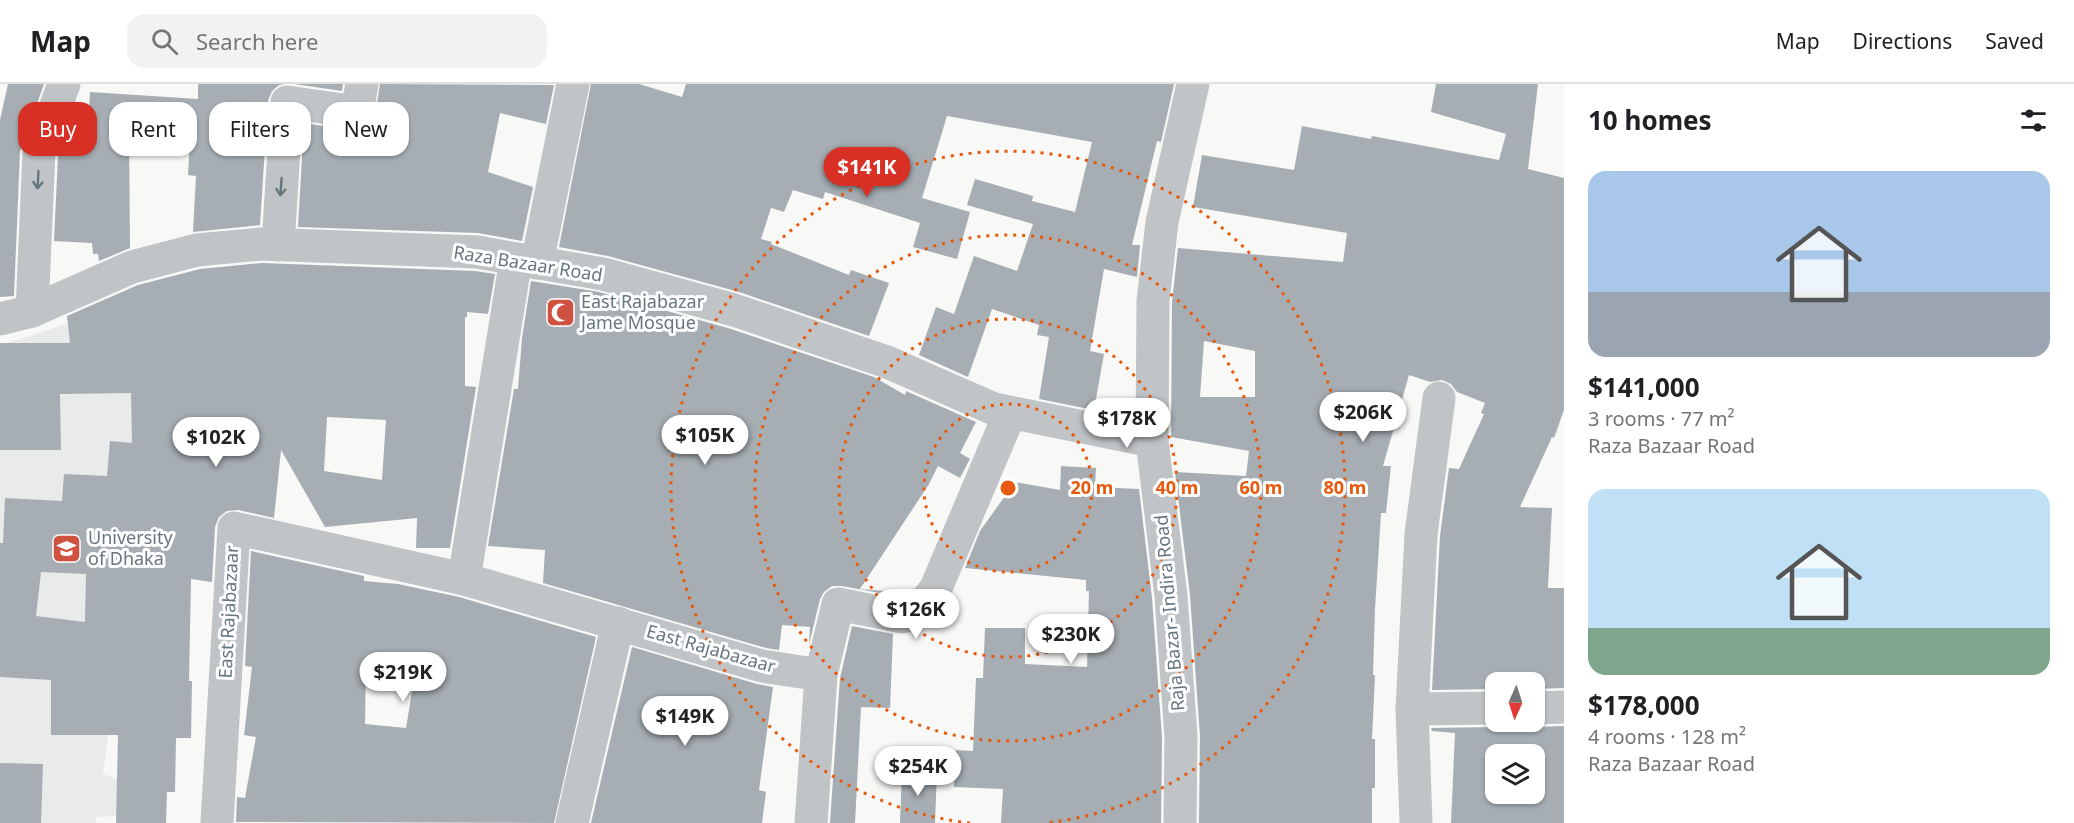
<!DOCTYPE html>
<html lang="en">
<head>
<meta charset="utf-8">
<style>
	:root { --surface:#fff; --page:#f2f2f2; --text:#202124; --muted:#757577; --line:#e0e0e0; --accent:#d93025 }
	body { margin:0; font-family:"Noto Sans",sans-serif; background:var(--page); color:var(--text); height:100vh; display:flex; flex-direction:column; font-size:22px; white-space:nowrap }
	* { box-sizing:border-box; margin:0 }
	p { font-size:20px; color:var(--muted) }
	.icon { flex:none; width:33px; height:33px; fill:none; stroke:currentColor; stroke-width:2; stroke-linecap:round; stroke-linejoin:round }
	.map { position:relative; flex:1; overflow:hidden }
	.panel { display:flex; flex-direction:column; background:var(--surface); width:510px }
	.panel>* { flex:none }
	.banner { position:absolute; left:18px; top:18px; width:570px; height:54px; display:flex; gap:12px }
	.needle { width:39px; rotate:183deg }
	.tools { position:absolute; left:1485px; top:588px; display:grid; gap:12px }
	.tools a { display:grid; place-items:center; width:60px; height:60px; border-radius:12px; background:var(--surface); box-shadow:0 2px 4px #0004; font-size:30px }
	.price { position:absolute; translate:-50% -51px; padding:0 14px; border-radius:21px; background:#fff; color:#222; font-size:20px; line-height:39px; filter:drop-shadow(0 2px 3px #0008) }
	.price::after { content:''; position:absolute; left:50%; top:36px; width:18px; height:14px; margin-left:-9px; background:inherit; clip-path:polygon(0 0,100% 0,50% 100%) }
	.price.current { background:var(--accent); color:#fff }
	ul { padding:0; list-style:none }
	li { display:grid; align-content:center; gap:12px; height:318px; padding:0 24px }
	li span { display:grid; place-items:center; height:186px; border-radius:18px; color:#555 }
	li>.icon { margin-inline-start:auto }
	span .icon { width:108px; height:108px; fill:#fffc; stroke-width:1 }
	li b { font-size:26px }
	h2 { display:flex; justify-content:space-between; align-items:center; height:72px; padding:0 24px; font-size:26px }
	.chip { padding:0 21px; border-radius:18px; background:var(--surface); box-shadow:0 2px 4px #0004; font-size:21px; line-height:54px }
	.chip.current { background:var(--accent); color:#fff }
	header { display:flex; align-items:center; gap:36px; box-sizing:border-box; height:84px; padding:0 30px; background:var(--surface); border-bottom:2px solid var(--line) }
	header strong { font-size:28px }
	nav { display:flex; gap:33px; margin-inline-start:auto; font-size:21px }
	.search { width:420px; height:54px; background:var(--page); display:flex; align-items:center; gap:15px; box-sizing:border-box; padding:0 21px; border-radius:18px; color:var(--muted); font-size:22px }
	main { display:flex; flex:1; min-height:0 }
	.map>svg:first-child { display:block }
	.built { fill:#e9eaea }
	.building { fill:#a6aeb3; fill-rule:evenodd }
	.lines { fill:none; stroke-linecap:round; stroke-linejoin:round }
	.minor { stroke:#c0c4c7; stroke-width:33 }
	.oneway { stroke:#66767e }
	.ring { fill:none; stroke:#e8590c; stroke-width:3; stroke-dasharray:3 6 }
	.labels { text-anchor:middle; stroke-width:6; stroke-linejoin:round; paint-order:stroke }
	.street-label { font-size:18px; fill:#66767e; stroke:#fff }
	.poi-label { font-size:18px; fill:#66767e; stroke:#fff; text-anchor:start }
	.centre { fill:#e8590c; stroke:#fff; stroke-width:3 }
	.ring-label { font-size:18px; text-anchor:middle; font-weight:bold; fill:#e8590c; stroke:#fff; stroke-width:6; stroke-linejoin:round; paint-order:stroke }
</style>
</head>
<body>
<header>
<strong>Map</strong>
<div class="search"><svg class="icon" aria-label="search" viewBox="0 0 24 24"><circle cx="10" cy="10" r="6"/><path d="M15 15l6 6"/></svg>Search here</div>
<nav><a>Map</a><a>Directions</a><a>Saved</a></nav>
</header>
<main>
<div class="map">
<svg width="1564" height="739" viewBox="0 0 1564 739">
	<rect width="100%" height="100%" fill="#f8f8f6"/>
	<!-- built -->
	<polygon class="built" points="168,208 103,690 136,701 135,731 96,733 96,739 0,739 0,261"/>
	<!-- building -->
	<g class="building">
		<polygon points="8,0 44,0 20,67 14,212 0,213 0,36"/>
		<polygon points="198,0 285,0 279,1 272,7 268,17 260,141 193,148 196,92 188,91 190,51 129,46 130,164 99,177 98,170 93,170 92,159 54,157 58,72 63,56 87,57 90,8 198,15"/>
		<polygon points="294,0 343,0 342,7"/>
		<polygon points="380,0 554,1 546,40 500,29 488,88 533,103 522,157 478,149 298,143 304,39 354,47 364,45 372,39 375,32"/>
		<polygon points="591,0 639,0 682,13 686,0 1174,0 1161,58 1157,57 1132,161 1140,161 1137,193 1104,185 1090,267 1104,270 1094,326 1039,315 1049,253 1037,251 1039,241 992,225 968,293 919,271 936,223 954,230 974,172 1017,187 1033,140 967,121 975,95 1033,112 1032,117 1075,128 1092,58 947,32 922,114 970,128 957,175 913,163 920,139 825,108 823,115 793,106 784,128 771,124 761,155 772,158 771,160 849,191 851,186 889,199 869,252 739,208 608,172 559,163"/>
		<path d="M 1436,0 L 1538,0 L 1528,85 L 1564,94 L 1564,326 L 1554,354 L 1552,353 L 1520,423 L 1552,424 L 1548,504 L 1564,504 L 1564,604 L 1534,605 L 1534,598 L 1496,598 L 1496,605 L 1432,606 L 1440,452 L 1449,384 L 1459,385 L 1484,330 L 1481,329 L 1485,319 L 1457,308 L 1451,300 L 1442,296 L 1430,298 L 1409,291 L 1383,382 L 1391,382 L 1386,429 L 1381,429 L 1375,525 L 1373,591 L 1375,591 L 1372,655 L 1375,655 L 1375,704 L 1372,704 L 1372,739 L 1199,739 L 1200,652 L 1190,511 L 1175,388 L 1246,392 L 1249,367 L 1171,353 L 1172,218 L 1178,164 L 1343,178 L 1347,149 L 1193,123 L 1202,71 L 1294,86 L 1302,42 L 1371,55 L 1372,52 L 1499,76 L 1506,50 L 1431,28 ZM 1204,257 L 1255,267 L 1255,313 L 1200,313 Z"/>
		<path d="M 262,179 L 475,187 L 495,190 L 488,230 L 467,228 L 467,233 L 465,233 L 465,302 L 476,303 L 450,464 L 416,464 L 417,434 L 325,443 L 281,366 L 274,434 L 238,426 L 227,427 L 219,433 L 215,443 L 212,498 L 191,495 L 189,597 L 192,597 L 191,654 L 176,654 L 175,708 L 167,708 L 166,739 L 116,739 L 118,651 L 51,651 L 51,596 L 0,593 L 0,459 L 3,459 L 5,414 L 62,417 L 64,390 L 107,392 L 110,357 L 132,359 L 131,309 L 60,310 L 61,366 L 0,366 L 0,259 L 70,259 L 67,232 L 138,201 L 200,185 ZM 327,333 L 386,336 L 382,396 L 324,387 ZM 41,488 L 86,490 L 85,538 L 36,532 Z"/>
		<polygon points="531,197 599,208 728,244 874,293 905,311 906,307 976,338 960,369 970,375 960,394 938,382 929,400 860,505 896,508 896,512 842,502 832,502 824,508 820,515 809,561 810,543 782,541 779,566 766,564 543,499 545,466 488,462 514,305 518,305 522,254"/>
		<polygon points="1061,382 1096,384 1095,403 1139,405 1152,514 1162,654 1161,739 1001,739 1003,705 954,703 956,666 973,667 976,594 983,594 985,544 1025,544 1025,580 1087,583 1089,507 1086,507 1086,496 965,484 980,447 1015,398 1060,406"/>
		<path d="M 251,467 L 364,492 L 364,497 L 398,500 L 459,513 L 596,553 L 554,739 L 236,738 L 237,713 L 245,714 L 256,653 L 244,651 L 252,583 L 245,582 ZM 366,576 L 417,578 L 406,644 L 365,640 Z"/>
		<polygon points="852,542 893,550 890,624 861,623 855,739 830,739 840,594"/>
		<polygon points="632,563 757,600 773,603 759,706 766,708 762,739 591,739"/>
		<path d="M 1508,638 L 1522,638 L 1526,641 L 1535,643 L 1564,642 L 1564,739 L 1451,739 L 1455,649 L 1432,647 L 1431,644 L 1496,643 ZM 1496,670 L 1534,670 L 1534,710 L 1496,710 Z"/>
		<polygon points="0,679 43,680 41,739 0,739"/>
		<polygon points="902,686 937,687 935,739 900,739"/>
	</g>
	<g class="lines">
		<!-- minor -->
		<g class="minor">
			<polyline points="278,161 287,18 357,28 362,0"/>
			<polyline points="537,179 573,0"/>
			<polyline points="32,227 39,68 64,0"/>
			<polyline points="0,235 32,227 132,183 197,166 261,160 477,168 603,190 734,226 887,278 994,325 1152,357"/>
			<polyline points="464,495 516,175"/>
			<polyline points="1534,624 1564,623"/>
			<polyline points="1412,625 1496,624"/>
			<polyline points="217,739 234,444 464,495 762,582 821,591"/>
			<polyline points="572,739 618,539"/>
			<polyline points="811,739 821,591 838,520 903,533 916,530 936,504 1010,329"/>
			<polyline points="1180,739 1181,653 1171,512 1152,357 1153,217 1162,138 1193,0"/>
			<polyline points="1416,739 1412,625 1421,450 1439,314"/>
		</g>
	</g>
	<!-- one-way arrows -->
	<defs><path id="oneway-shaft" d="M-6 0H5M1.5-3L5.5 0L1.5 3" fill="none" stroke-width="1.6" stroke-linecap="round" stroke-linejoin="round" transform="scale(1.5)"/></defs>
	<g class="oneway">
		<use href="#oneway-shaft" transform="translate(38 96) rotate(93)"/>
		<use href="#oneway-shaft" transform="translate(281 103) rotate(94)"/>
	</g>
	<!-- distance rings -->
	<g class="ring">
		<circle cx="1008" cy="404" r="84"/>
		<circle cx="1008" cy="404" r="169"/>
		<circle cx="1008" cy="404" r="253"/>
		<path d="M970 739A337 337 0 1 1 1046 739"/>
	</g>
	<!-- icons -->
	<defs>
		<symbol id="mosque-square" viewBox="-11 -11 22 22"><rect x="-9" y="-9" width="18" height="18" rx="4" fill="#cf513f" stroke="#fff"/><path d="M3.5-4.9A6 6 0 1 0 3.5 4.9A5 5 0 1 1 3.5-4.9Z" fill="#fff"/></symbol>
		<symbol id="university-square" viewBox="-11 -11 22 22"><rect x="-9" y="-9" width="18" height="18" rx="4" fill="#cf513f" stroke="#fff"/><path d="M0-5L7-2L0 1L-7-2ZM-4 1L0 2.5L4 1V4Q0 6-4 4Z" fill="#fff"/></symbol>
	</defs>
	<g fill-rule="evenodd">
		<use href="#mosque-square" x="544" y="212" width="33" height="33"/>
		<use href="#university-square" x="50" y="448" width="33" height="33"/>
	</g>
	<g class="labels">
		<!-- street labels -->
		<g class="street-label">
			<text transform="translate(528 180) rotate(9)" y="6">Raza Bazaar Road</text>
			<text transform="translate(229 528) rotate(-87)" y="6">East Rajabazaar</text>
			<text transform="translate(1170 529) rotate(-95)" y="6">Raja Bazar- Indira Road</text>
			<text transform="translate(711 565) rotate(16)" y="6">East Rajabazaar</text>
		</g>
		<!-- poi labels -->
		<g class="poi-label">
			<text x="581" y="224">East Rajabazar<tspan x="581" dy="21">Jame Mosque</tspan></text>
			<text x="88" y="460">University<tspan x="88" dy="21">of Dhaka</tspan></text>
		</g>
	</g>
	<circle cx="1008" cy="404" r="9" class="centre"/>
	<g class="ring-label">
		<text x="1092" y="410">20 m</text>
		<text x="1177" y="410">40 m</text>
		<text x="1261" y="410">60 m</text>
		<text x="1345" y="410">80 m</text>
	</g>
</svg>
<div class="tools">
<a><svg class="needle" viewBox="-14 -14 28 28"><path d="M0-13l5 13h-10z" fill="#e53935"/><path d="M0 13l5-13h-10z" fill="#757577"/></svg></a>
<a><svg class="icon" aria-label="layers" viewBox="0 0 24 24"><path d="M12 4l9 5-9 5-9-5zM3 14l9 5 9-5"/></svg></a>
</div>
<b class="price current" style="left:867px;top:114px">$141K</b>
<b class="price" style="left:1363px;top:359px">$206K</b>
<b class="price" style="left:1127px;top:365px">$178K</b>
<b class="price" style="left:705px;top:382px">$105K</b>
<b class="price" style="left:216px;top:384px">$102K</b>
<b class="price" style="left:916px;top:556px">$126K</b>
<b class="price" style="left:1071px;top:581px">$230K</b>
<b class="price" style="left:403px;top:619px">$219K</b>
<b class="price" style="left:685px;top:663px">$149K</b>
<b class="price" style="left:918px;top:713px">$254K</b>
<div class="banner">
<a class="chip current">Buy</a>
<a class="chip">Rent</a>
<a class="chip">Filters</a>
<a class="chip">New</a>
</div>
</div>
<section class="panel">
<h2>10 homes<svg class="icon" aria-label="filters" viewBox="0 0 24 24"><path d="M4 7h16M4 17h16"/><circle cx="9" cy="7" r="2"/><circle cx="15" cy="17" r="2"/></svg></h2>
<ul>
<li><span style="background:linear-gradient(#a9c7e8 65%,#9aa5b1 0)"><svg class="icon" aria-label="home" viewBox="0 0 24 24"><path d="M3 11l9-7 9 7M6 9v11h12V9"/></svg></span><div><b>$141,000</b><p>3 rooms · 77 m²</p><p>Raza Bazaar Road</p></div></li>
<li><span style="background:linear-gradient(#bfe0f5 75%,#7fa58c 0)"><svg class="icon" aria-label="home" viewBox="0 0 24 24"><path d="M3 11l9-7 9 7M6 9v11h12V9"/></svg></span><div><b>$178,000</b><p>4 rooms · 128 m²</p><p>Raza Bazaar Road</p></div></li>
</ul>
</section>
</main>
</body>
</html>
